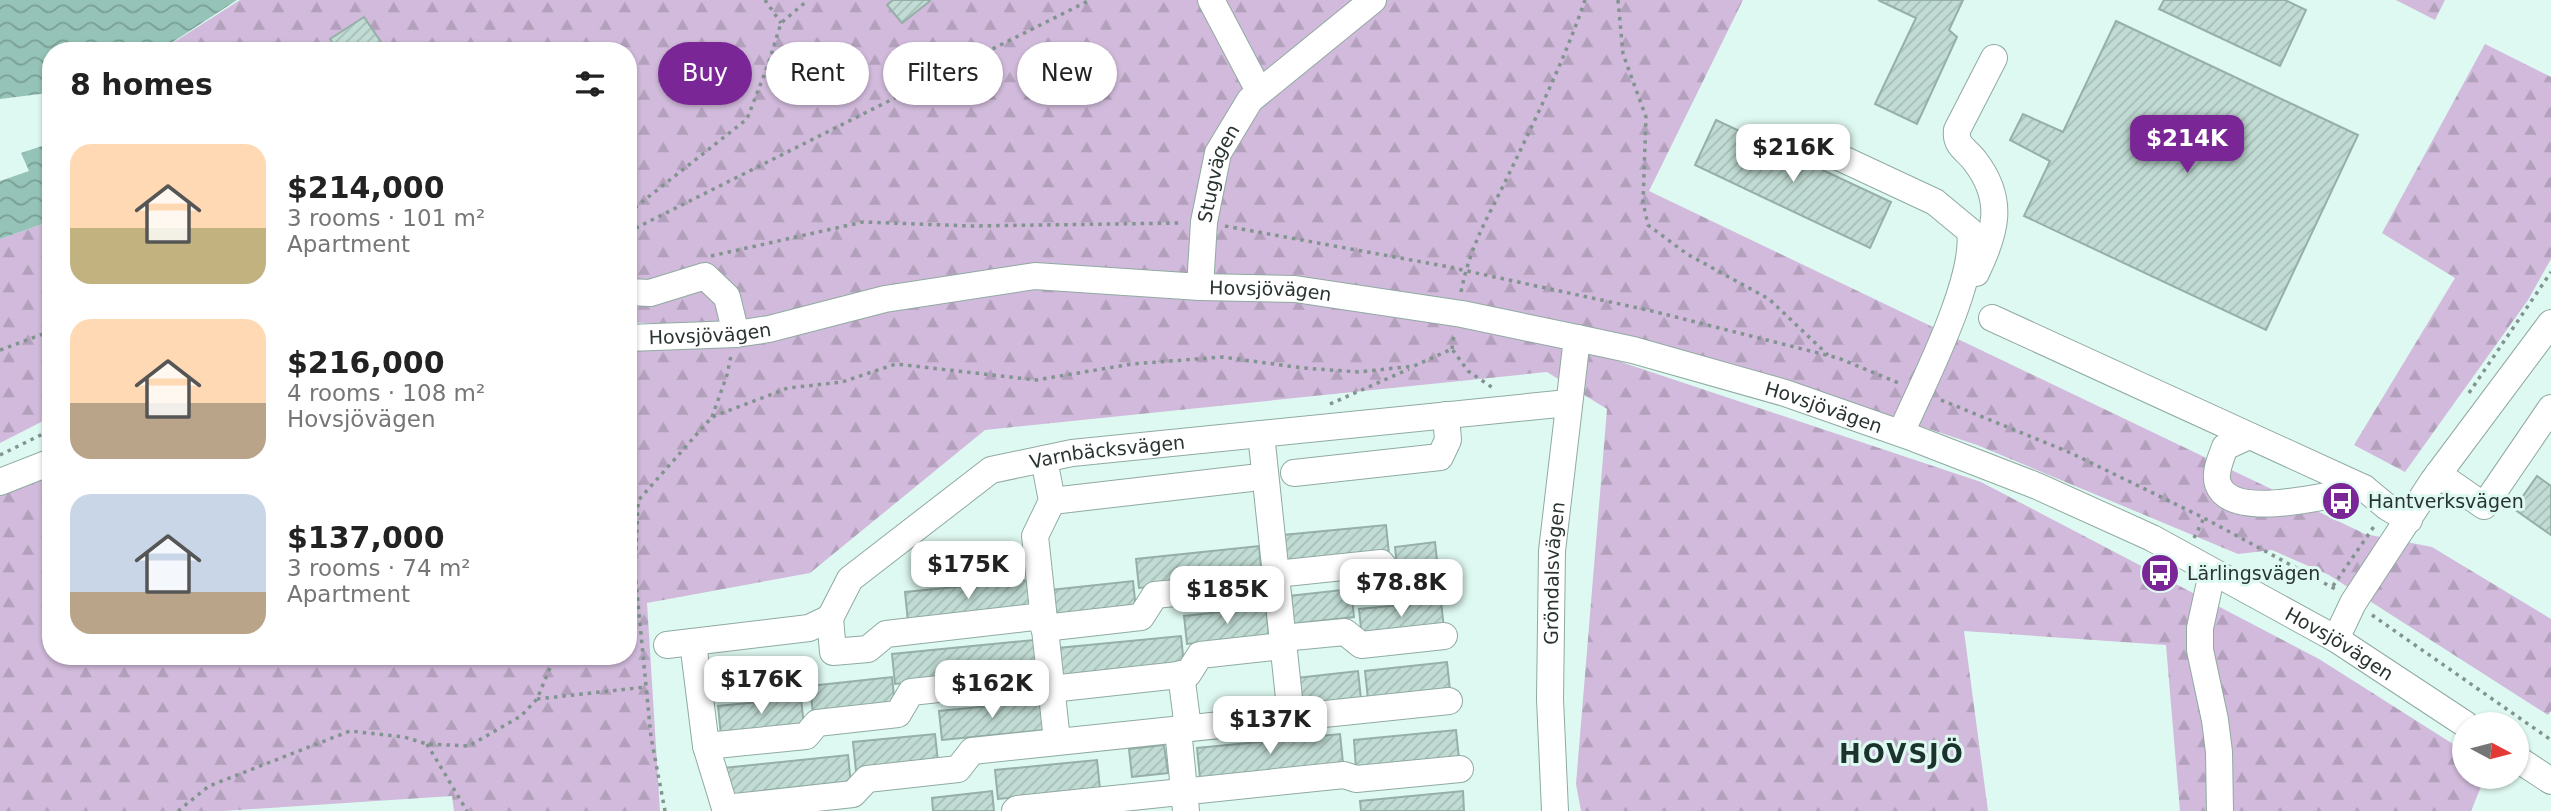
<!DOCTYPE html>
<html lang="en">
<head>
<meta charset="utf-8">
<style>
	:root { --surface:#fff; --page:#f2f2f2; --text:#222; --muted:#767676; --accent:#7b2696 }
	body { margin:0; font-family:"DejaVu Sans",sans-serif; background:var(--page); color:var(--text); height:100vh; display:flex; flex-direction:column; font-size:26px; white-space:nowrap }
	* { box-sizing:border-box; margin:0 }
	p { font-size:23px; color:var(--muted) }
	.icon { flex:none; width:38px; height:38px; fill:none; stroke:currentColor; stroke-width:2; stroke-linecap:round; stroke-linejoin:round }
	.map { position:relative; flex:1; overflow:hidden }
	.side { position:absolute; left:42px; top:42px; width:595px; height:623px; display:flex; flex-direction:column; background:var(--surface); border-radius:28px; box-shadow:0 2px 5px #0004 }
	.side>* { flex:none }
	.banner { position:absolute; left:658px; top:42px; width:665px; height:63px; display:flex; gap:14px }
	.needle { width:46px; rotate:97deg }
	.buttons { position:absolute; left:2452px; top:712px; display:grid; gap:14px }
	.buttons a { display:grid; place-items:center; width:77px; height:77px; border-radius:50%; background:var(--surface); box-shadow:0 2px 5px #0004; font-size:35px }
	.price { position:absolute; translate:-50% -60px; padding:0 16px; border-radius:14px; background:#fff; color:#222; font-size:23px; line-height:46px; filter:drop-shadow(0 2px 4px #0008) }
	.price::after { content:''; position:absolute; left:50%; top:42px; width:21px; height:16px; margin-left:-10px; background:inherit; clip-path:polygon(0 0,100% 0,50% 100%) }
	.price.on { background:var(--accent); color:#fff }
	ul { padding:0; list-style:none }
	li { display:flex; align-items:center; gap:21px; height:175px; padding:0 28px }
	li span { display:grid; place-items:center; flex:none; width:196px; height:140px; border-radius:21px; color:#555 }
	li>.icon { margin-inline-start:auto }
	span .icon { width:84px; height:84px; fill:#fffc; stroke-width:1 }
	li b { font-size:30px }
	h2 { display:flex; justify-content:space-between; align-items:center; height:84px; padding:0 28px; font-size:30px }
	.chip { padding:0 24px; border-radius:32px; background:var(--surface); box-shadow:0 2px 5px #0004; font-size:24px; line-height:63px }
	.chip.on { background:var(--accent); color:#fff }
	.map>svg:first-child { display:block }
	.forest { fill:url(#forest-firs) }
	.water { fill:url(#water-waves) }
	.building { fill:url(#building-hatch); stroke:#96afa8; stroke-width:2 }
	.lines { fill:none; stroke-linecap:round; stroke-linejoin:round }
	.minor-casing { stroke:#90aaa2; stroke-width:28 }
	.path { stroke:#82948f; stroke-width:3.5; stroke-dasharray:3.5 5; stroke-linecap:butt }
	.minor { stroke:#fff; stroke-width:26 }
	.labels { text-anchor:middle; stroke-width:6; stroke-linejoin:round; paint-order:stroke }
	.street-label { font-size:19px; fill:#293431; stroke:#def9f1 }
	.poi-label { font-size:19px; fill:#293431; stroke:#def9f1; text-anchor:start }
	.district-label { font-size:26px; font-weight:bold; letter-spacing:2px; fill:#1c322c; stroke:#def9f1 }
</style>
</head>
<body>
<div class="map">
<svg width="2551" height="811" viewBox="0 0 2551 811">
	<defs>
		<pattern id="forest-firs" width="22" height="20" patternUnits="userSpaceOnUse" patternTransform="scale(1.75)"><rect width="22" height="20" fill="#d1badb"/><path d="M5 1l3.5 6h-7zM16 11l3.5 6h-7z" fill="#b3a0bc"/></pattern>
		<pattern id="water-waves" width="16" height="10" patternUnits="userSpaceOnUse" patternTransform="scale(1.75)"><rect width="16" height="10" fill="#95c3b7"/><path d="M0 5q4-4 8 0t8 0" fill="none" stroke="#7a9f95"/></pattern>
		<pattern id="building-hatch" width="6" height="6" patternUnits="userSpaceOnUse" patternTransform="scale(1.75)"><rect width="6" height="6" fill="#c1dcd4"/><path d="M-1 1l2-2M0 6l6-6M5 7l2-2" fill="none" stroke="#a6bdb6"/></pattern>
	</defs>
	<rect width="100%" height="100%" fill="#def9f1"/>
	<!-- forest -->
	<g class="forest">
		<polygon points="240,0 1743,0 1649,191 2365,534 2432,547 2551,619 2551,711 2548,715 2329,575 2272,550 2238,554 1977,445 1792,383 1617,337 1052,270 735,328 628,322 628,51 160,51"/>
		<polygon points="2396,0 2445,0 2435,20"/>
		<polygon points="2485,44 2551,77 2551,259 2528,300 2405,472 2354,445 2455,278 2382,233"/>
		<polygon points="51,221 51,417 0,443 0,239"/>
		<polygon points="1046,281 1296,300 1463,325 1612,359 1981,482 2319,659 2464,751 2464,777 2485,777 2471,811 2180,811 2166,645 1964,631 1988,811 1581,811 1576,784 1607,409 1547,372 985,430 810,573 647,603 660,811 454,811 452,796 222,811 0,811 0,482 51,462 51,656 628,656 628,342"/>
	</g>
	<!-- water -->
	<g class="water">
		<polygon points="0,0 237,0 159,51 51,51 51,100 48,93 0,99"/>
		<polygon points="51,143 51,221 0,239 0,181 29,171 21,153"/>
	</g>
	<!-- building -->
	<g class="building">
		<polygon points="893,0 929,0 930,1 902,23 887,5"/>
		<polygon points="1878,0 1963,0 1949,30 1957,37 1917,124 1875,104 1916,18"/>
		<polygon points="2164,0 2285,0 2306,10 2280,66 2159,9"/>
		<polygon points="364,17 381,42 367,51 338,51 330,39"/>
		<polygon points="2116,21 2358,135 2266,330 2024,216 2050,161 2010,140 2023,114 2063,132"/>
		<polygon points="1716,120 1891,202 1870,248 1695,165"/>
		<polygon points="2537,476 2551,486 2551,535 2514,509"/>
		<polygon points="1386,525 1389,554 1286,564 1283,535"/>
		<polygon points="1435,542 1438,570 1398,575 1395,547"/>
		<polygon points="1259,546 1262,576 1139,588 1136,559"/>
		<polygon points="1029,580 1032,609 908,622 905,592"/>
		<polygon points="1133,581 1136,610 1054,618 1051,590"/>
		<polygon points="1351,589 1354,617 1292,624 1289,596"/>
		<polygon points="1441,601 1444,629 1362,638 1359,609"/>
		<polygon points="1266,607 1269,636 1187,644 1184,616"/>
		<polygon points="1181,636 1184,665 1061,678 1058,648"/>
		<polygon points="1034,640 1037,669 895,684 892,654"/>
		<polygon points="1447,662 1450,690 1368,699 1365,671"/>
		<polygon points="1358,671 1361,699 1300,706 1297,678"/>
		<polygon points="892,677 895,706 813,714 810,686"/>
		<polygon points="801,698 804,726 721,735 718,706"/>
		<polygon points="1042,701 1045,730 942,740 939,711"/>
		<polygon points="1456,730 1459,759 1356,769 1354,740"/>
		<polygon points="935,734 938,762 856,771 853,742"/>
		<polygon points="1340,734 1343,763 1200,778 1197,748"/>
		<polygon points="1164,745 1168,773 1132,777 1129,749"/>
		<polygon points="848,755 851,785 727,797 724,768"/>
		<polygon points="1097,760 1100,789 998,799 995,770"/>
		<polygon points="992,791 994,811 933,811 932,798"/>
		<polygon points="1463,791 1464,811 1361,811 1360,801"/>
	</g>
	<g class="lines">
		<defs>
			<g id="minor">
				<polyline points="1211,0 1259,91"/>
				<path d="M 1800,139 L 1935,202 L 1970,231 C 1977,280 1922,385 1901,433"/>
				<path d="M 1976,273 C 1996,232 2005,200 1975,161 C 1966,149 1955,146 1957,130 L 1994,58"/>
				<path id="s1" d="M 1200,287 L 1204,222 L 1218,153 L 1250,100 L 1373,0"/>
				<polyline points="628,292 650,293 705,276 727,297 736,334"/>
				<polyline points="1992,318 2364,488 2387,507 2409,520"/>
				<path id="s2" d="M 628,338 L 736,334 L 769,329 L 885,299 L 1035,276 L 1200,287 L 1295,289 L 1462,314 L 1577,338 L 1633,350 L 1785,393 L 1908,436 L 2037,486 L 2152,538 L 2336,639 L 2465,724"/>
				<polyline points="1261,434 1291,717"/>
				<path d="M 2249,436 L 2225,447 C 2221,458 2214,473 2218,484 C 2231,522 2335,494 2364,488"/>
				<polyline points="1044,459 1052,501 1035,536 1057,741"/>
				<polyline points="1294,473 1440,457 1448,440 1446,415"/>
				<polyline points="2438,474 2484,506 2551,408"/>
				<polyline points="0,482 51,462"/>
				<polyline points="1052,501 1251,478"/>
				<polyline points="2212,573 2200,628 2200,650 2215,720 2219,752 2220,811"/>
				<polyline points="1276,574 1381,563 1396,582 1438,578"/>
				<path id="s3" d="M 830,618 L 850,579 L 991,470 L 1072,453 L 1568,403"/>
				<polyline points="830,618 833,652 868,649 886,634 1043,616"/>
				<polyline points="1044,628 1141,617 1155,595 1277,583"/>
				<polyline points="1282,638 1345,632 1361,645 1444,636"/>
				<polyline points="2336,639 2353,603 2433,481 2551,323"/>
				<polyline points="693,642 706,746 725,808 853,794 867,779 958,769 972,751 1449,701"/>
				<polyline points="667,645 809,628 830,618"/>
				<polyline points="1181,674 1188,728"/>
				<polyline points="1051,689 1188,674 1200,655 1283,646"/>
				<polyline points="1178,729 1186,811"/>
				<polyline points="706,746 806,736 817,723 898,714 911,692 1050,677"/>
				<polyline points="2516,758 2551,781"/>
				<polyline points="1015,811 1017,809 1344,775 1356,779 1460,769"/>
				<path id="s4" d="M 1555,811 L 1550,699 L 1552,551 L 1577,338"/>
			</g>
		</defs>
		<!-- minor casing -->
		<use href="#minor" class="minor-casing"/>
		<!-- path -->
		<g class="path">
			<polyline points="765,0 781,23"/>
			<polyline points="1618,0 1623,54 1646,117 1643,202 1648,225 1687,254 1769,299 1828,355"/>
			<polyline points="628,213 747,119 768,65 781,23 808,0"/>
			<polyline points="1225,226 1444,266 1652,311 1838,358 1901,384"/>
			<polyline points="628,232 1090,0"/>
			<polyline points="711,256 863,222 971,226 1182,223"/>
			<path d="M 1461,292 C 1470,246 1487,219 1507,178 C 1535,120 1564,61 1585,0"/>
			<polyline points="1452,349 1454,334"/>
			<polyline points="0,350 51,331"/>
			<polyline points="2469,393 2551,272"/>
			<polyline points="1941,400 2071,453 2204,518 2337,590"/>
			<polyline points="1330,404 1409,369"/>
			<polyline points="712,417 727,375 731,356"/>
			<polyline points="0,455 51,430"/>
			<polyline points="638,504 635,572 651,737 665,811"/>
			<polyline points="628,512 712,417 788,388 842,382 896,364 1036,380 1132,364 1222,357 1303,368 1359,372 1414,366 1452,349 1468,371 1493,388"/>
			<polyline points="2194,538 2204,518"/>
			<polyline points="2333,586 2375,525"/>
			<polyline points="2372,615 2551,740"/>
			<polyline points="537,699 646,687"/>
			<polyline points="427,744 467,811"/>
			<polyline points="178,811 209,786 350,731 404,737 427,744 469,746 521,716 537,699 555,656"/>
		</g>
		<!-- minor -->
		<use href="#minor" class="minor"/>
	</g>
	<!-- icons -->
	<defs>
		<symbol id="bus-disc" viewBox="-11 -11 22 22"><circle r="9.5" fill="#7b2696" stroke="#def9f1"/><path d="M-5-6H5V4H4V6H2V4H-2V6H-4V4H-5ZM-3.5-4V0h7V-4ZM-3.5 1.2v1.5H-2V1.2ZM2 1.2v1.5H3.5V1.2Z" fill="#fff"/></symbol>
	</defs>
	<g fill-rule="evenodd">
		<use href="#bus-disc" x="2319" y="479" width="44" height="44"/>
		<use href="#bus-disc" x="2138" y="551" width="44" height="44"/>
	</g>
	<g class="labels">
		<!-- street labels -->
		<g class="street-label">
			<text dy="7" stroke="none"><textPath href="#s1" startOffset="116">Stugvägen</textPath></text>
			<text dy="7" stroke="none"><textPath href="#s2" startOffset="649">Hovsjövägen</textPath></text>
			<text dy="7" stroke="none"><textPath href="#s2" startOffset="82">Hovsjövägen</textPath></text>
			<text dy="7" stroke="none"><textPath href="#s2" startOffset="1216">Hovsjövägen</textPath></text>
			<text dy="7" stroke="none"><textPath href="#s3" startOffset="340">Varnbäcksvägen</textPath></text>
			<text dy="7" stroke="none"><textPath href="#s4" startOffset="238">Gröndalsvägen</textPath></text>
			<text dy="7" stroke="none"><textPath href="#s2" startOffset="1785">Hovsjövägen</textPath></text>
		</g>
		<!-- poi labels -->
		<g class="poi-label">
			<text x="2368" y="508">Hantverksvägen</text>
			<text x="2187" y="580">Lärlingsvägen</text>
		</g>
		<!-- district labels -->
		<g class="district-label">
			<text x="1902" y="763">HOVSJÖ</text>
		</g>
	</g>
</svg>
<div class="buttons">
<a><svg class="needle" viewBox="-14 -14 28 28"><path d="M0-13l5 13h-10z" fill="#e53935"/><path d="M0 13l5-13h-10z" fill="#767676"/></svg></a>
</div>
<b class="price on" style="left:2187px;top:175px">$214K</b>
<b class="price" style="left:1793px;top:184px">$216K</b>
<b class="price" style="left:968px;top:601px">$175K</b>
<b class="price" style="left:1401px;top:619px">$78.8K</b>
<b class="price" style="left:1227px;top:626px">$185K</b>
<b class="price" style="left:761px;top:716px">$176K</b>
<b class="price" style="left:992px;top:720px">$162K</b>
<b class="price" style="left:1270px;top:756px">$137K</b>
<div class="banner">
<a class="chip on">Buy</a>
<a class="chip">Rent</a>
<a class="chip">Filters</a>
<a class="chip">New</a>
</div>
<section class="side">
<h2>8 homes<svg class="icon" aria-label="filters" viewBox="0 0 24 24"><path d="M4 7h16M4 17h16"/><circle cx="9" cy="7" r="2"/><circle cx="15" cy="17" r="2"/></svg></h2>
<ul>
<li><span style="background:linear-gradient(#ffd9b3 60%,#c2b280 0)"><svg class="icon" aria-label="home" viewBox="0 0 24 24"><path d="M3 11l9-7 9 7M6 9v11h12V9"/></svg></span><div><b>$214,000</b><p>3 rooms · 101 m²</p><p>Apartment</p></div></li>
<li><span style="background:linear-gradient(#ffd9b3 60%,#b9a48a 0)"><svg class="icon" aria-label="home" viewBox="0 0 24 24"><path d="M3 11l9-7 9 7M6 9v11h12V9"/></svg></span><div><b>$216,000</b><p>4 rooms · 108 m²</p><p>Hovsjövägen</p></div></li>
<li><span style="background:linear-gradient(#c9d6e8 70%,#b9a48a 0)"><svg class="icon" aria-label="home" viewBox="0 0 24 24"><path d="M3 11l9-7 9 7M6 9v11h12V9"/></svg></span><div><b>$137,000</b><p>3 rooms · 74 m²</p><p>Apartment</p></div></li>
</ul>
</section>
</div>
</body>
</html>
